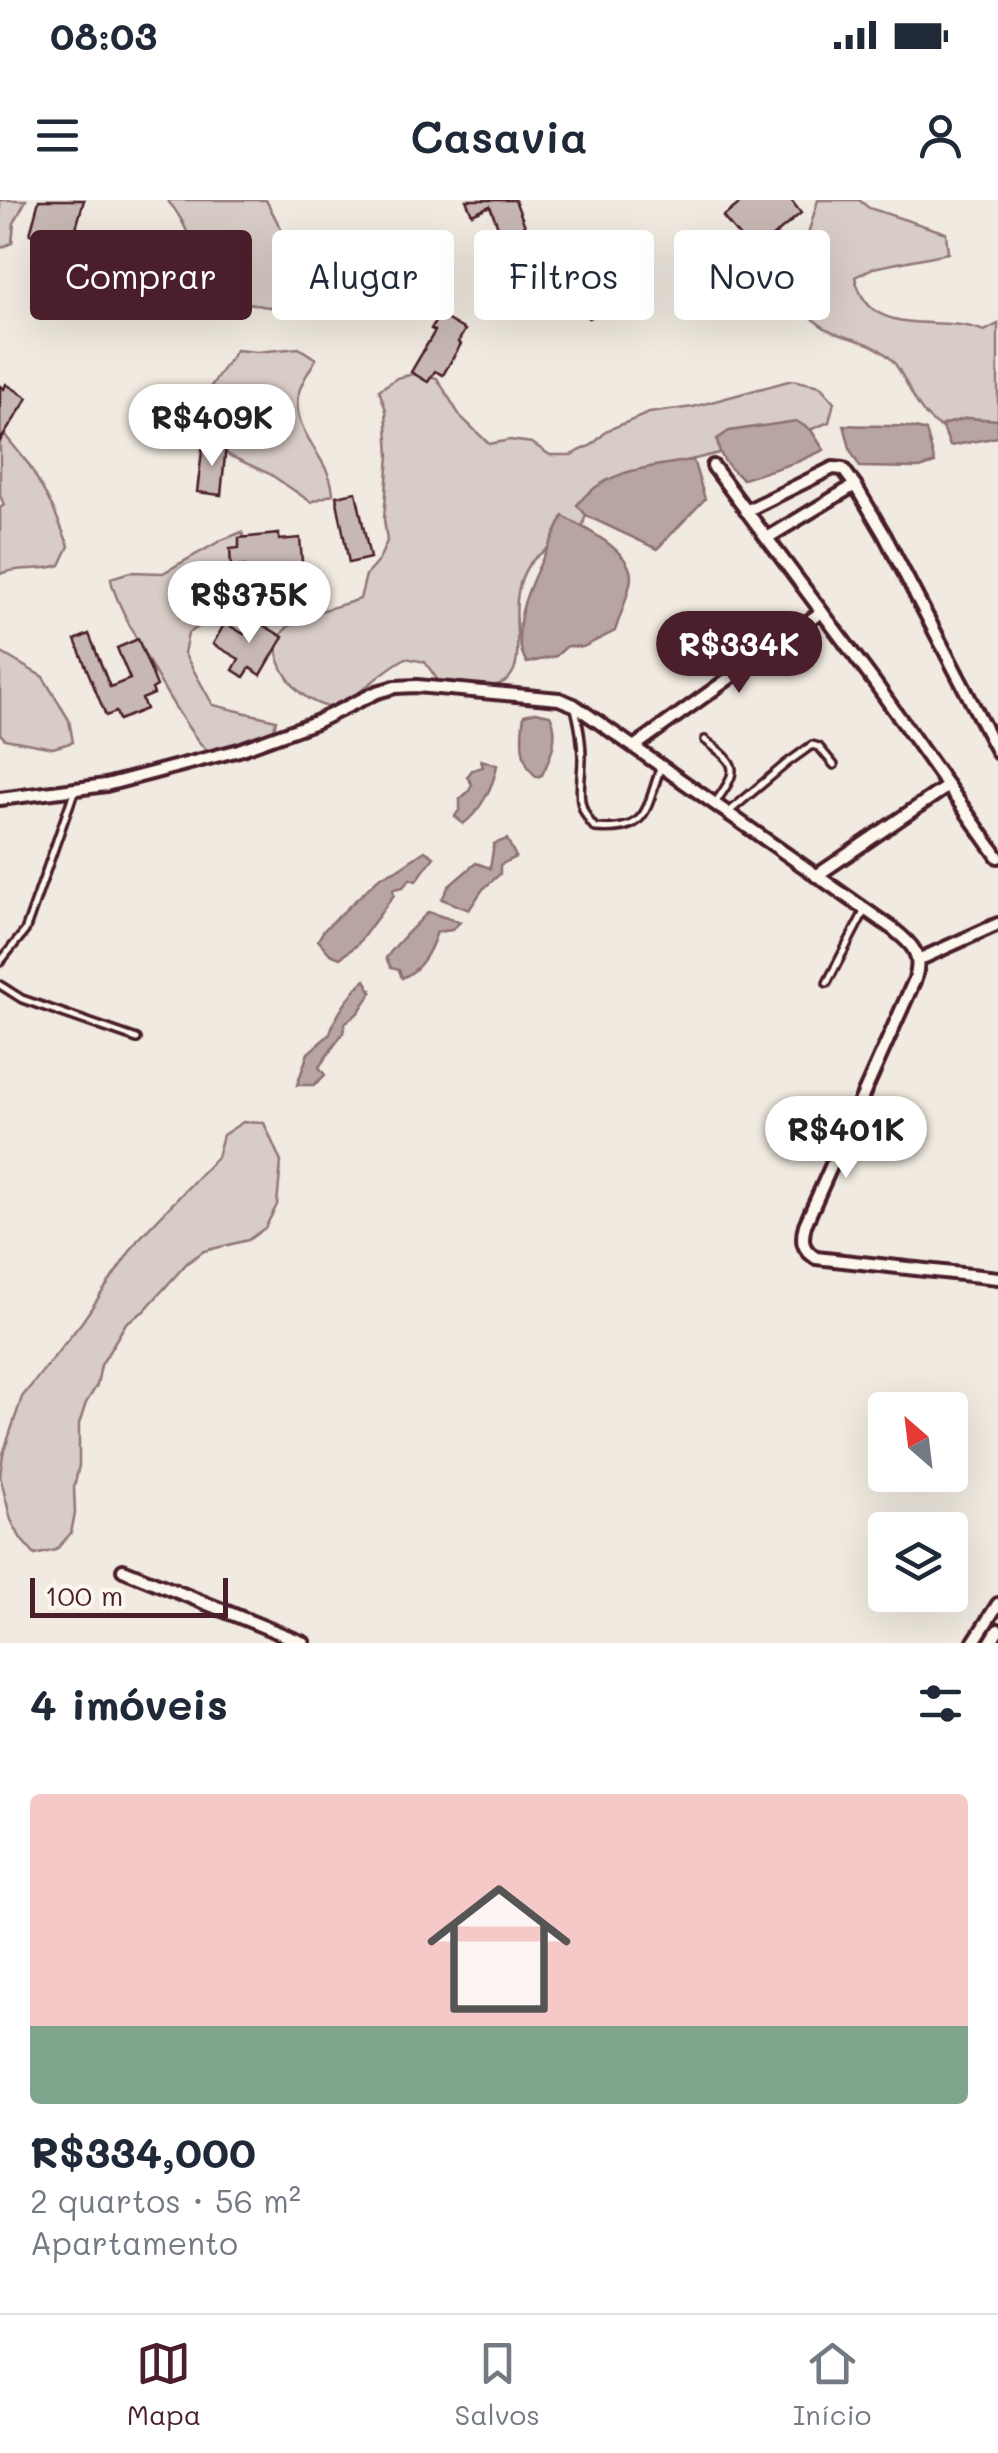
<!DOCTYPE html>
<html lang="pt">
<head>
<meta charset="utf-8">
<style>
	:root { --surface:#fff; --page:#f2f2f3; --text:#1f2937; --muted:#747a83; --line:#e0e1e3; --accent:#4a1f2b }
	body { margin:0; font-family:Mali,sans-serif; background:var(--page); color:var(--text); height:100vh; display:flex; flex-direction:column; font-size:38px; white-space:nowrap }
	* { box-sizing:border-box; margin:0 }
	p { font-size:32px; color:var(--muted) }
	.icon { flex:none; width:55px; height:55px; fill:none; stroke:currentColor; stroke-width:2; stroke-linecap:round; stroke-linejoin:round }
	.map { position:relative; height:1443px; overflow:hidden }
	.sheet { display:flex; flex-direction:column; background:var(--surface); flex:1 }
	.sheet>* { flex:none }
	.banner { position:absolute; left:30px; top:30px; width:940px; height:90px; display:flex; gap:20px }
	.needle { width:65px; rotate:332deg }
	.controls { position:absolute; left:868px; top:1192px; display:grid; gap:20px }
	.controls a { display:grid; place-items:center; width:100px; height:100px; border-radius:10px; background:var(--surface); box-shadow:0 10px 40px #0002; font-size:50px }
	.scale { position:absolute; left:30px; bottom:25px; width:198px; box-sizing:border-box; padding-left:10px; border:5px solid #4a1f2b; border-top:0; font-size:28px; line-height:35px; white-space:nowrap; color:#4a1f2b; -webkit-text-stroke:8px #fbf7ec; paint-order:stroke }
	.price { position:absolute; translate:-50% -85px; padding:0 22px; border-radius:35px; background:#fff; color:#222; font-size:32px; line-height:65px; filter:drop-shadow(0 2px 5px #0008) }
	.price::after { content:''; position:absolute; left:50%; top:60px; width:30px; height:22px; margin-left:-15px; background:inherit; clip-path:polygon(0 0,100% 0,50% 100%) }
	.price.selected { background:var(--accent); color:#fff }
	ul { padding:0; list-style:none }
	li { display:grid; align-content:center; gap:20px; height:530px; padding:0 30px }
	li span { display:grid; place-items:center; height:310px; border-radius:10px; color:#555 }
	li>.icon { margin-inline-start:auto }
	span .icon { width:180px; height:180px; fill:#fffc; stroke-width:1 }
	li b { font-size:42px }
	h2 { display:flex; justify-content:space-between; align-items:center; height:120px; padding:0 30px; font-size:42px }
	.chip { padding:0 35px; border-radius:10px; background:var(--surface); box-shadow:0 10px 40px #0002; font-size:35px; line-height:90px }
	.chip.selected { background:var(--accent); color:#fff }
	.status { display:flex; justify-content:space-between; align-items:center; height:70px; padding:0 50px; background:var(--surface); direction:ltr }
	.status svg { height:28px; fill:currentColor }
	header { display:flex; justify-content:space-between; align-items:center; height:130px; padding:0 30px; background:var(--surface); font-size:45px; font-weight:600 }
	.tabs { display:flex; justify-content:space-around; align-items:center; height:140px; border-top:2px solid var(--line); background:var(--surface); font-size:28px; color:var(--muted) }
	.tabs a { display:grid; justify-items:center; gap:5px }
	.tabs .selected { color:var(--accent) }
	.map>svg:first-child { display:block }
	.green { fill:#d8ccc6; stroke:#917678; stroke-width:2.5 }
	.water { fill:#b8a4a2; stroke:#8c6f72; stroke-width:2.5 }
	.building { fill:#c8b8b3; stroke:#4a1f2b; stroke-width:2.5 }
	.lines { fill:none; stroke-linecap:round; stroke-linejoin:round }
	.lane-casing { stroke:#4a1f2b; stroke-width:12 }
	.street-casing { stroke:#4a1f2b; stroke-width:18 }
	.lane { stroke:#fbf7ec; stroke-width:5 }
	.street { stroke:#fbf7ec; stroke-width:10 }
</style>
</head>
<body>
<div class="status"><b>08:03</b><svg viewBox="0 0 49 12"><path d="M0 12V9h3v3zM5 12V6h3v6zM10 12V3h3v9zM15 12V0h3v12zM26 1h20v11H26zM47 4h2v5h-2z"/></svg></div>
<header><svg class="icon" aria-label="menu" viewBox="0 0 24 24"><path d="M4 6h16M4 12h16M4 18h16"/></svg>Casavia<svg class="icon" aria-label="person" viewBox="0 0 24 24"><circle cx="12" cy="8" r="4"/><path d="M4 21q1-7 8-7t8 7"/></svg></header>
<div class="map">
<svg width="998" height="1443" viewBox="0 0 998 1443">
	<rect width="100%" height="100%" fill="#f0eae0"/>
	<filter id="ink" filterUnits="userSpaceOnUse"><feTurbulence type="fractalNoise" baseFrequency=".01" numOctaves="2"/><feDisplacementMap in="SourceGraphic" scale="20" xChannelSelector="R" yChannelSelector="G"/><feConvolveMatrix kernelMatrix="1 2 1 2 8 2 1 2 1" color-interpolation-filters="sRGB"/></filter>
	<g filter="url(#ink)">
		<!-- green -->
		<g class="green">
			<polygon points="0,0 26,0 14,23 12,43 0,48"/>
			<path d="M 167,0 L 266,0 L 312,89 L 306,110 C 254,107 222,106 197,54 C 187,33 183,17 167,0 Z"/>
			<path d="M 818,0 L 859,0 L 869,8 L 946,33 L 948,53 L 873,68 L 855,77 C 869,143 940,112 984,131 L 998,124 L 998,233 C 982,232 958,234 943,228 C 915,216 910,181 892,160 C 864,130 830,147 801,105 C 777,99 763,106 742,91 L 746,72 L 766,59 L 806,41 Z"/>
			<path d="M 299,148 L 316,159 C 310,170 300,183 298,196 C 292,234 331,258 333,294 L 311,302 L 270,274 L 228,255 L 209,217 L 207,192 L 236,150 L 257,152 Z"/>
			<path d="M 418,173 L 437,178 L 460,216 L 489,244 L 510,240 L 532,243 L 550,255 L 571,255 L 592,245 L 608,230 L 649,213 L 693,207 L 792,180 L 820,186 L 834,202 L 829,222 L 805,232 L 662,267 L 587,309 L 582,329 C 565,341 537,350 526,369 C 494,426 563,509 439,482 L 425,462 L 406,458 C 379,472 361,495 335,509 C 313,504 298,495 286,475 C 251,419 325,412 360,399 L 366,375 L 379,360 L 387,341 L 384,319 L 389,255 L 386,210 L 379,190 L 397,178 Z"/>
			<path d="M 0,229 L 30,266 L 53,308 L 69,346 L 60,365 C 39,372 18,366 0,374 L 0,308 L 4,305 L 0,295 Z"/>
			<path d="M 242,332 L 260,379 L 249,399 L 188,433 L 184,453 L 213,505 L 276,520 L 272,540 C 251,547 226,562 205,548 C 187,535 111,400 111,378 L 130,372 L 163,373 L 222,340 Z"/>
			<polygon points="0,452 43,477 69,520 73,542 53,548 5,539 0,534"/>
			<polygon points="243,922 264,923 281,962 277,1005 265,1028 248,1040 204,1051 187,1063 144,1111 126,1123 101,1165 97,1185 86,1203 79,1224 79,1265 74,1288 75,1313 71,1333 56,1350 35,1355 21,1339 11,1320 0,1276 3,1254 22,1197 82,1122 137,1041 217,957 223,935"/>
		</g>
		<!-- water -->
		<g class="water">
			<polygon points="967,218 998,220 998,237 950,246 942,225"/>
			<path d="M 796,221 L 811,230 L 824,250 L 797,262 L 743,279 C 728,267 719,258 717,239 L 729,231 Z"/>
			<path d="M 844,225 C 870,227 903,223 926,231 L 935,263 L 920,268 L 860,267 L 851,252 Z"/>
			<path d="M 693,260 L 705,299 L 657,349 L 587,316 L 577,305 C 605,269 651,267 693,260 Z"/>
			<path d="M 563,316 C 583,328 632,350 631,378 C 629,395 620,415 615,431 L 583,447 L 567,446 L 556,456 L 527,463 C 501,421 547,355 563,316 Z"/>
			<path d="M 536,512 L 550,515 C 560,534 551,557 542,575 L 537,577 C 519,563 521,536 524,515 Z"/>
			<path d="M 481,560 L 497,565 C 494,585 480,612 463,624 L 455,616 L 460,609 L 460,599 L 469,591 L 472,584 L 467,577 L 472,570 L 483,567 Z"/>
			<polygon points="507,639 516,657 500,665 500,674 483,689 469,710 442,699 449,686 476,663 490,668 494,644"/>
			<polygon points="425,651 434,657 416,681 410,679 403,687 393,689 394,695 357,745 340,758 330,754 318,740 324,730 380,677 395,671"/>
			<path d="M 428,712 L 460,722 L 452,730 L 437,732 C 430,752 421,770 402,778 L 399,770 L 391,768 L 386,758 C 399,740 413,728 428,712 Z"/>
			<path d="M 365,780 L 372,792 L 358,813 L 345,823 L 343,833 L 319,867 L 325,875 L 314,885 L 297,885 L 308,853 L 330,834 C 332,821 354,788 365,780 Z"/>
		</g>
		<!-- building -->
		<g class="building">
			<polygon points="39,0 84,0 74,35 54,30 52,40 30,34"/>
			<polygon points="466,0 515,0 527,31 503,40 490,6 472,14"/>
			<polygon points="744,0 791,0 801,13 753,53 723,17"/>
			<polygon points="579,61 605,110 589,118 584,109 579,111 565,85 537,99 530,86"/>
			<polygon points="439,115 465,130 458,142 461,144 443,175 435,171 428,182 411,172 435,131 431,129"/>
			<polygon points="6,184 28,198 0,241 0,186 4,189"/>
			<polygon points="203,243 226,245 221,295 197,292"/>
			<polygon points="356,292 370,358 349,363 336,296"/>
			<polygon points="279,334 279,340 300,338 304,385 251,389 250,380 246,381 245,366 231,367 230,349 239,348 239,338"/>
			<polygon points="253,419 283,437 261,475 250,468 244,477 233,470 239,459 213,444 225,423 244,434"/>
			<polygon points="89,434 110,487 130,479 117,448 138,439 157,486 152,489 154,494 142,499 146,509 119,520 116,512 106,516 75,440"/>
		</g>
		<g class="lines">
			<defs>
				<g id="lane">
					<path d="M 575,508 C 579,524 582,540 582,557 C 582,588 573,603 595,628 C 647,632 645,613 660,569"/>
					<path d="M 705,540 C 738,565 740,568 715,603"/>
					<polyline points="730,611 787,563 812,545 819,547 834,565"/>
					<polyline points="0,762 25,731 74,592"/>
					<polyline points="827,783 865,710"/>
					<polyline points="0,785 22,799 137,839"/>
				</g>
				<g id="street">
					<polyline points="713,266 875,483 998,657"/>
					<polyline points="746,311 833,268 843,269 855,285"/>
					<polyline points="767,338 855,285 884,334 998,553"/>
					<polyline points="635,546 820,413"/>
					<path d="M 0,599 L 106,585 L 239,550 L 316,522 L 377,492 L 395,487 L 417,486 L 559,499 L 574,505 L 893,729 C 912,744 923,754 915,779 L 805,1025 C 801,1041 802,1049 816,1058 L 998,1078"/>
					<polyline points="816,676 948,586"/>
					<polyline points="918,760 998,724"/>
					<polyline points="123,1370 304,1443"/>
					<polyline points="973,1443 998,1404"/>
					<polyline points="990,1443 998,1430"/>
				</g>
			</defs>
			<!-- lane casing -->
			<use href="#lane" class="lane-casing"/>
			<!-- street casing -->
			<use href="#street" class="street-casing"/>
			<!-- lane -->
			<use href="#lane" class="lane"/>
			<!-- street -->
			<use href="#street" class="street"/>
		</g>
	</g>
</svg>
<div class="controls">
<a><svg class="needle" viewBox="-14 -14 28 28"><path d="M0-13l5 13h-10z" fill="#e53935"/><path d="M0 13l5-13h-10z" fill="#747a83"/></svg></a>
<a><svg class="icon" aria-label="layers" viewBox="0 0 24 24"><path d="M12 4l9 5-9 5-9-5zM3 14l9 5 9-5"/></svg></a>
</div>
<div class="scale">100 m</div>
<b class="price" style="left:212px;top:269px">R$409K</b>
<b class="price" style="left:249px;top:446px">R$375K</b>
<b class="price selected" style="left:739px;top:496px">R$334K</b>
<b class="price" style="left:846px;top:981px">R$401K</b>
<div class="banner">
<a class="chip selected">Comprar</a>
<a class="chip">Alugar</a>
<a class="chip">Filtros</a>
<a class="chip">Novo</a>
</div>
</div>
<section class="sheet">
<h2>4 imóveis<svg class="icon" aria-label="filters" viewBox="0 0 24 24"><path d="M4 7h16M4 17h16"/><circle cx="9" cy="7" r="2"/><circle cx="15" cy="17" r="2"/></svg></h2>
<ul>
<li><span style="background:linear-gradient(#f6c9c9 75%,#7fa58c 0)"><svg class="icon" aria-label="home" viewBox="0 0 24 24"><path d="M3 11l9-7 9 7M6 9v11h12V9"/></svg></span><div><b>R$334,000</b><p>2 quartos · 56 m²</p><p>Apartamento</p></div></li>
</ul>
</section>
<nav class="tabs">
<a class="selected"><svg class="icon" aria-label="map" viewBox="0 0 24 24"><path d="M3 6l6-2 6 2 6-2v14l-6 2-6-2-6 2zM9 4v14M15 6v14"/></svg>Mapa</a>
<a><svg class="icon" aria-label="saved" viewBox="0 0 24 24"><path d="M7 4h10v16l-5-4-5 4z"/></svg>Salvos</a>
<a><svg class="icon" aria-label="home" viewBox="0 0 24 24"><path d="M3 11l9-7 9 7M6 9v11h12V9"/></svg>Início</a>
</nav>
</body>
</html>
